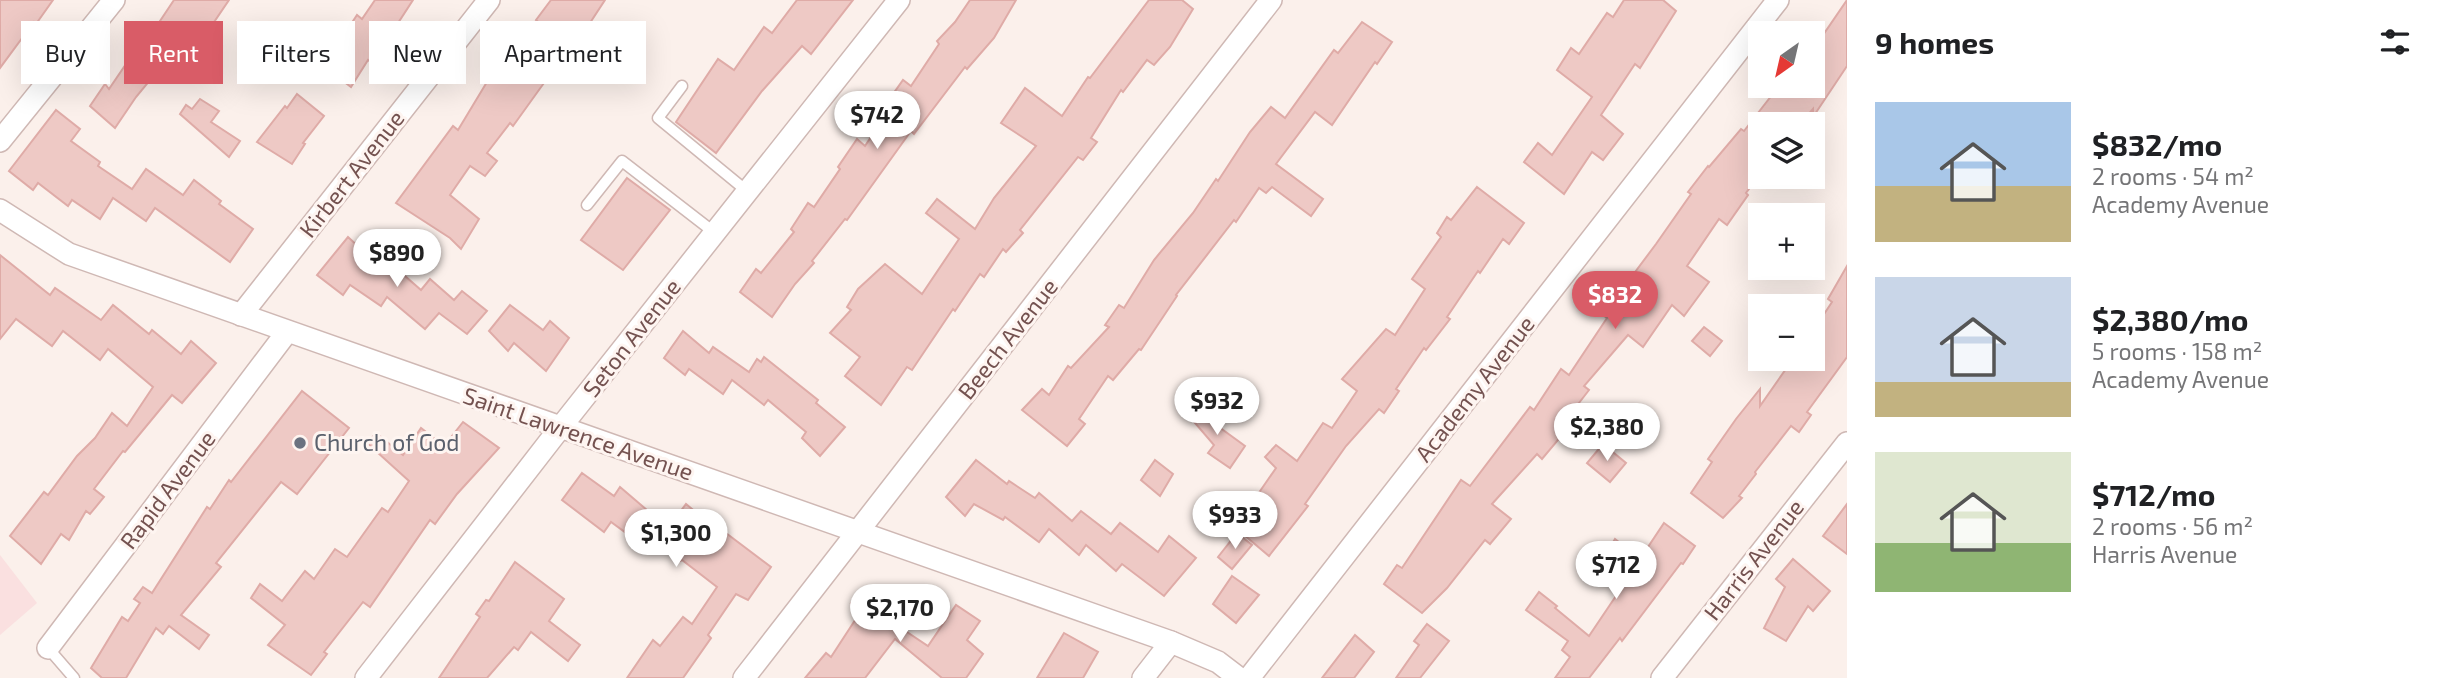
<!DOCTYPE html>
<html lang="en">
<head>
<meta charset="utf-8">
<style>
	:root { --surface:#fff; --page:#f2f2f2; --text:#202124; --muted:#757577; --accent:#d95c67 }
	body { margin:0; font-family:"Exo 2",sans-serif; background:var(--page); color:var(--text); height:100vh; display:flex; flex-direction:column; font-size:26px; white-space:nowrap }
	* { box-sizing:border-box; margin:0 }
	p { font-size:23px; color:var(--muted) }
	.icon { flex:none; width:38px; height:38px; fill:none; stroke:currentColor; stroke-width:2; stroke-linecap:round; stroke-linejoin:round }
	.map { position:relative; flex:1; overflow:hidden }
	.side { display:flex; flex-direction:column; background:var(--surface); width:595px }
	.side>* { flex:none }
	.banner { position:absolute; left:21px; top:21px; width:665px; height:63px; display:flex; gap:14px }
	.needle { width:46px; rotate:214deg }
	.buttons { position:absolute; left:1748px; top:21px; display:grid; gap:14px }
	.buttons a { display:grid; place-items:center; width:77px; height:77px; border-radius:0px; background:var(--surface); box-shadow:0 7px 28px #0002; font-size:35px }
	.price { position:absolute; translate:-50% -60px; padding:0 16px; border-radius:24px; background:#fff; color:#222; font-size:23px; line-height:46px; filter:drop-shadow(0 2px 4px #0008) }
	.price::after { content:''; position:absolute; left:50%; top:42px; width:21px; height:16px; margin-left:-10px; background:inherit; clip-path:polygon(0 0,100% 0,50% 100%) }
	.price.active { background:var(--accent); color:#fff }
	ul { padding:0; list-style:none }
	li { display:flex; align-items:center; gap:21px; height:175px; padding:0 28px }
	li span { display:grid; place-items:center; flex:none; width:196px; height:140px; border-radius:0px; color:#555 }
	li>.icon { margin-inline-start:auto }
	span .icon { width:84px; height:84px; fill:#fffc; stroke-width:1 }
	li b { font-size:30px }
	h2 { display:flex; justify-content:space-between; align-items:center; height:84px; padding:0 28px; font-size:30px }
	.tag { padding:0 24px; border-radius:0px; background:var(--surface); box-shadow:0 7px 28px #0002; font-size:24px; line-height:63px }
	.tag.active { background:var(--accent); color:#fff }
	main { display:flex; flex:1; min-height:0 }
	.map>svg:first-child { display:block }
	.commercial { fill:#fae0e0 }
	.building { fill:#eec9c5; stroke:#dfaba7; stroke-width:2 }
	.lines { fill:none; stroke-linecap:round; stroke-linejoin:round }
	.lane-casing { stroke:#cfb8b4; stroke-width:13 }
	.street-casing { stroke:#cfb8b4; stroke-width:24 }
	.lane { stroke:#fff; stroke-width:10 }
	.street { stroke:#fff; stroke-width:21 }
	.worship-dot { fill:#6b7280; stroke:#fef5f1; stroke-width:2.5 }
	.labels { text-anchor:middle; stroke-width:6; stroke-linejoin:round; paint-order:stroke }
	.street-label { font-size:23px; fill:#745250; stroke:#fef5f1 }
	.worship-label { font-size:23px; fill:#5b616d; stroke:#fef5f1; text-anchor:start }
</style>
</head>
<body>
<main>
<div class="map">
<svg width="1847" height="678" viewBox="0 0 1847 678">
	<rect width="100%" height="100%" fill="#fbf0eb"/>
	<!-- commercial -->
	<polygon class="commercial" points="0,555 37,603 0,635"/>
	<!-- building -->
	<g class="building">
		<polygon points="0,0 53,0 36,24 34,22 0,68"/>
		<polygon points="174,0 229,0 191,56 178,46 136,97 115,128 90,106 105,84 109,89 128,61 130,62 151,27 154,30"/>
		<polygon points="375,0 413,0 372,63 368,60 351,87 321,64 334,45 336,47 357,15 362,19"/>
		<polygon points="551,0 605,0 586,29 593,35 577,55 536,20"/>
		<polygon points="797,0 853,0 811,54 802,46 762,91 716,153 676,122 718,59 734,70 764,27 772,33"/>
		<polygon points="970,0 1016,0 994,38 967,69 965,67 914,134 911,131 847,220 845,219 812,261 814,263 795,284 772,317 740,292 756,269 761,273 794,232 791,229 808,203 814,207 840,169 838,167 857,139 865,146 890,108 886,104 903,80 911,86 939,44 937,41 955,22"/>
		<polygon points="1149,0 1182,0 1193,9 1170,47 1154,65 1147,60 1123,92 1121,90 1091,138 1097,142 1083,160 1078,157 1020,230 1023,233 1006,252 1003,249 984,277 980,274 955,311 953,309 912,370 907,367 881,405 845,376 860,357 830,333 851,310 847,307 858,289 885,264 922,294 959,239 926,213 937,199 975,229 994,198 1036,146 1001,123 1025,88 1062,116 1088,77 1090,78"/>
		<polygon points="1624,0 1663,0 1676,11 1640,68 1635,64 1601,115 1623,134 1603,160 1592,152 1564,194 1524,162 1538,143 1552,155 1592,97 1557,70 1571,48 1579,54 1607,13 1613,17"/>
		<polygon points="1847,0 1847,66 1813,117 1813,109 1800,124 1760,124 1760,174 1746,193 1748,195 1727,225 1719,219 1687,266 1709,282 1684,316 1672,305 1643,347 1628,335 1584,386 1589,390 1558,430 1563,434 1542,459 1537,454 1492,504 1511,519 1490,544 1485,540 1447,588 1422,613 1384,584 1397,565 1402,568 1461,480 1470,486 1530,407 1534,410 1561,369 1569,375 1607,318 1603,315 1656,244 1691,194 1688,192 1708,166 1709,167 1741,129 1744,131 1779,86 1813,86 1813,42 1819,32 1823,35"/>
		<polygon points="1362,22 1392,42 1377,64 1375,62 1332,125 1315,112 1276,164 1323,199 1311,216 1272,187 1266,193 1259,188 1236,222 1234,220 1176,295 1177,296 1141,350 1139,349 1113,380 1108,376 1079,419 1085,424 1067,446 1022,410 1042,389 1049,395 1068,366 1071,368 1109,327 1105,325 1119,305 1124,308 1154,260 1193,213 1216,179 1218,181 1250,132 1271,107 1285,118 1334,50 1338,53"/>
		<polygon points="519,50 549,76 513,126 510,123 487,153 497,161 485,176 470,166 450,195 479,219 461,249 450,238 396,203 453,126 458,130 493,72 499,77"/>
		<polygon points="297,94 324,116 303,143 305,144 292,164 257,142 285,106 287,108"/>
		<polygon points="200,99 219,111 211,122 240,141 229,157 180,114 186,105 192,109"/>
		<polygon points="56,110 80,129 71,141 100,162 98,166 132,189 146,169 183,195 194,180 221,201 219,204 253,229 230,262 155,208 146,221 113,198 100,219 72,200 68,206 38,183 33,190 9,171"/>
		<polygon points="627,178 670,210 623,270 581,240"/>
		<polygon points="1477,187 1524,223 1509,244 1503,239 1480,273 1478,271 1447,317 1450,319 1426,350 1424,348 1396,389 1399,391 1384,413 1379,409 1346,446 1305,504 1308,506 1269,556 1243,534 1267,502 1258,494 1276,468 1265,457 1276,445 1297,461 1323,423 1332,428 1357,391 1342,379 1386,329 1395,335 1425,289 1412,279 1441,237 1437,233 1447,217 1451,220"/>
		<polygon points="348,237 375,262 381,255 421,290 430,279 454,300 462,291 487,311 467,334 439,313 425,329 387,297 381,306 350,285 343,295 317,275"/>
		<polygon points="0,255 50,295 55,288 101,320 113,305 149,334 152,330 181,354 191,341 216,363 182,403 172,395 125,452 123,451 94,489 104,497 90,514 86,511 69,540 61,534 41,564 10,536 44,492 48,495 77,456 95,438 112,413 127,426 153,387 108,349 100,360 63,331 52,346 16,319 0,339"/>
		<polygon points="1847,266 1847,357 1807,412 1811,415 1799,432 1791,426 1755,472 1756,474 1739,496 1742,498 1723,518 1691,493 1712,462 1708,459 1736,419 1760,389 1760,406 1793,359 1813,359 1813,331 1832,302 1828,299"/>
		<polygon points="510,305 543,330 550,321 569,338 546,371 514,343 508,351 489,331"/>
		<polygon points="1704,327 1722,341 1710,356 1692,341"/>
		<polygon points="683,331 709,353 713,347 749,372 757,359 761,362 764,357 818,400 816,403 845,427 820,456 802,438 806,432 768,400 764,405 732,380 723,394 689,369 685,375 664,358"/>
		<polygon points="302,391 349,428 297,494 281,482 216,563 221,567 181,615 209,635 199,649 169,626 163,634 156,628 126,678 102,678 91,668 122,617 128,621 140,603 134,599 143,587 152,593 207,507 210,509 229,480 231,482"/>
		<polygon points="1187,404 1204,416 1208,411 1223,421 1219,427 1245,446 1230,468 1208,453 1214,445 1183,409"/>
		<polygon points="463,422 499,448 457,494 435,524 430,520 370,607 363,602 324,652 327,654 311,675 268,645 285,625 251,598 260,584 282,601 305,571 314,579 335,549 347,557 382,508 388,512 409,481 367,443 376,433 403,455 421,428 444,446"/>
		<polygon points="1603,444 1626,463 1610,482 1587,463"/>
		<polygon points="976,460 1007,484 1009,481 1035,498 1039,493 1072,521 1081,511 1111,534 1120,523 1158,552 1169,536 1196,558 1164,596 1122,564 1116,571 1086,545 1079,555 1049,529 1039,542 1005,517 1003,520 974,504 965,516 946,497"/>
		<polygon points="1155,460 1173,474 1160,496 1141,480"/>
		<polygon points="582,473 614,496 620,487 668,528 686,504 716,529 718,527 771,567 748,600 736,594 708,635 711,638 683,678 627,678 653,640 660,646 683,617 692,624 717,587 682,560 680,561 637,532 633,538 611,522 604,532 562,500"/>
		<polygon points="1847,504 1847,554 1823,536"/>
		<polygon points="1664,523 1695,546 1683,564 1681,563 1622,641 1620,638 1589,678 1555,678 1570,657 1562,650 1568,641 1526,610 1539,592 1557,606 1555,608 1589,636 1624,584 1600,564 1615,539 1640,559"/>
		<polygon points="1237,533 1252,545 1232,569 1218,557"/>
		<polygon points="1793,559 1830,591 1813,611 1808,606 1786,641 1764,628 1785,587 1776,579"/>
		<polygon points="515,562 564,599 549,621 580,645 568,661 531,632 518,650 514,647 487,678 439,678 480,617 476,614 486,600 489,601"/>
		<polygon points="1232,576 1259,595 1236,623 1213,604"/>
		<polygon points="862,589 905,621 901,628 928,646 956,605 980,621 967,640 983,654 966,678 942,678 895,639 865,678 805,678 826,653 831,657 861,611 851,603"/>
		<polygon points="1427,624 1449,641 1420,678 1396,678 1419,645 1414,641"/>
		<polygon points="1064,633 1098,652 1083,678 1037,678"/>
		<polygon points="1355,635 1374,652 1354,678 1322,678"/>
	</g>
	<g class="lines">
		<defs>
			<g id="lane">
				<polyline points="682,86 658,118 748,192"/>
				<polyline points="587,205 622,161 715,233"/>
				<polyline points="48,648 74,678"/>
			</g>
			<g id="street">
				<polyline points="0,141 114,0"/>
				<polyline points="0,210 69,254 1171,642 1218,662 1239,678"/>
				<polyline points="241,315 489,0"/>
				<polyline points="48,648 287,332"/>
				<polyline points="366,678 560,428 899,0"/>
				<polyline points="744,678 1271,0"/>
				<polyline points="1143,678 1171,642"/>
				<polyline points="1249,678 1778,0"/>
				<polyline points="1662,678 1847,443"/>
			</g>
		</defs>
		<!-- lane casing -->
		<use href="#lane" class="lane-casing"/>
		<!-- street casing -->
		<use href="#street" class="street-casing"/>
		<!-- lane -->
		<use href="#lane" class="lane"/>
		<!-- street -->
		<use href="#street" class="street"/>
	</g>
	<!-- markers -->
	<circle class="worship-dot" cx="300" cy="443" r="7"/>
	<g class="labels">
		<!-- street labels -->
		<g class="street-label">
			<text transform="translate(352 174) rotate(-52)" y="8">Kirbert Avenue</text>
			<text transform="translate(632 338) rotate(-52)" y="8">Seton Avenue</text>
			<text transform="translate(1008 339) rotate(-52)" y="8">Beech Avenue</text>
			<text transform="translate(1475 389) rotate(-52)" y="8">Academy Avenue</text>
			<text transform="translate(578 434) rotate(19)" y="8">Saint Lawrence Avenue</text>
			<text transform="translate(168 490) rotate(-53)" y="8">Rapid Avenue</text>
			<text transform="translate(1754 560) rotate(-52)" y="8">Harris Avenue</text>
		</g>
		<!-- worship labels -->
		<g class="worship-label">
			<text x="314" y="451">Church of God</text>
		</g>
	</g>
</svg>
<div class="buttons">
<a><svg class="needle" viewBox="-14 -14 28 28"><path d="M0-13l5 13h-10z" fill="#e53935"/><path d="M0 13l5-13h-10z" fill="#757577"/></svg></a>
<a><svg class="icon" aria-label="layers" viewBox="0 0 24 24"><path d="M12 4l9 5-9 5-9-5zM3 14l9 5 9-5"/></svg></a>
<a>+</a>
<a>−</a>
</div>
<b class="price" style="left:877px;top:151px">$742</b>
<b class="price" style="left:397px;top:289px">$890</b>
<b class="price active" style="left:1615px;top:331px">$832</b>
<b class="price" style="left:1217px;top:437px">$932</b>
<b class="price" style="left:1607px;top:463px">$2,380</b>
<b class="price" style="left:1235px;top:551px">$933</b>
<b class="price" style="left:676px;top:569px">$1,300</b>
<b class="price" style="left:1616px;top:601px">$712</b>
<b class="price" style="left:900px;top:644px">$2,170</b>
<div class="banner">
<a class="tag">Buy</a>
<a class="tag active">Rent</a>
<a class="tag">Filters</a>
<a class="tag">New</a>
<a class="tag">Apartment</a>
</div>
</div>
<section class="side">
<h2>9 homes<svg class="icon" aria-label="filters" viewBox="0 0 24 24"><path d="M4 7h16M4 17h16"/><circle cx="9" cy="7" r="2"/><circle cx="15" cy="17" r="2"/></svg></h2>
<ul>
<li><span style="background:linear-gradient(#a9c7e8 60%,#c2b280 0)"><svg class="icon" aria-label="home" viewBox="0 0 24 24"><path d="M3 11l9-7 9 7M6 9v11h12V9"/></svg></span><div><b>$832/mo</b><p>2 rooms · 54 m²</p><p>Academy Avenue</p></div></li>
<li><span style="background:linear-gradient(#c9d6e8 75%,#c2b280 0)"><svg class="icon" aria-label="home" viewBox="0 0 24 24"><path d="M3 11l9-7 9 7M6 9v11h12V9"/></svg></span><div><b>$2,380/mo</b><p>5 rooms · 158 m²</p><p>Academy Avenue</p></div></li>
<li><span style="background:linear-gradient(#dfe7d0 65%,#8fb573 0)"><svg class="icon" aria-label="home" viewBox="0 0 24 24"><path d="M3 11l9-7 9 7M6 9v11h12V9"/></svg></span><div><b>$712/mo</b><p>2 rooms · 56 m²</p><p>Harris Avenue</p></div></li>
</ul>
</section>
</main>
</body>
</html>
